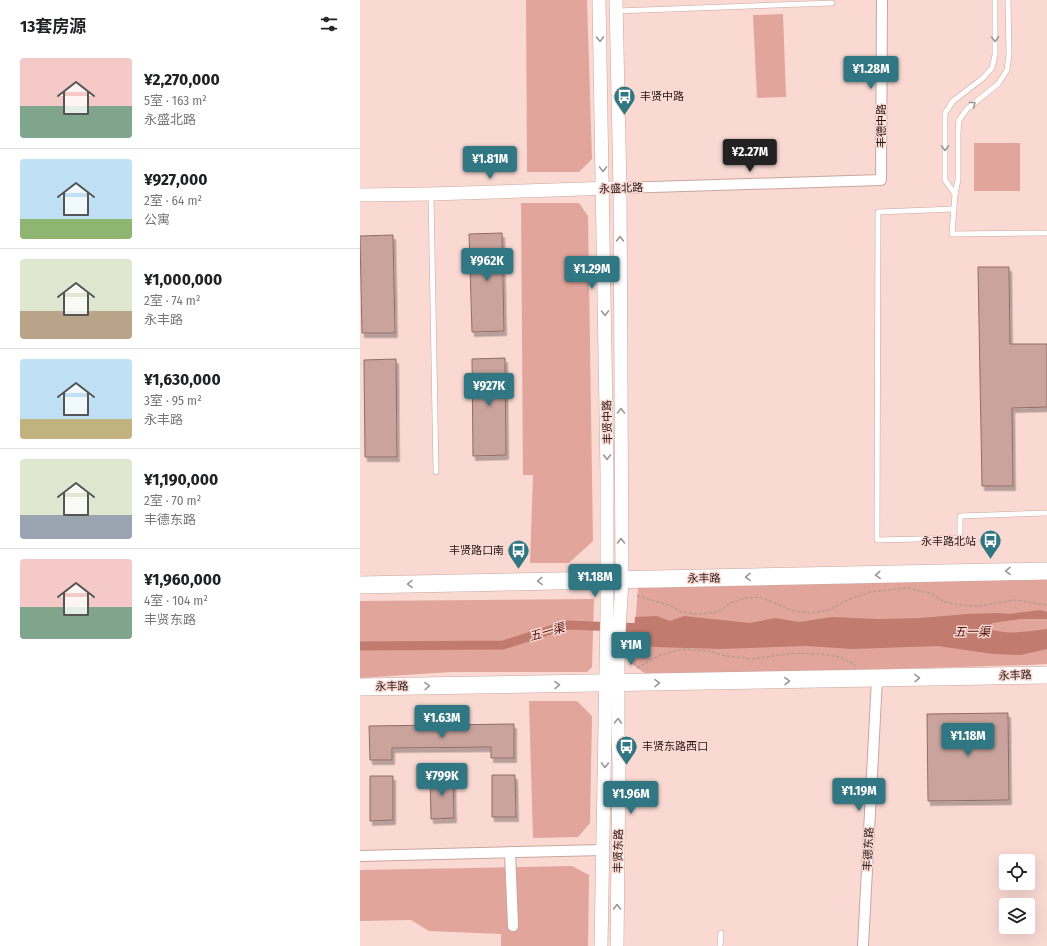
<!DOCTYPE html>
<html lang="zh">
<head>
<meta charset="utf-8">
<style>
	:root { --surface:#fff; --page:#f2f2f2; --text:#202124; --muted:#757577; --line:#e0e0e0; --accent:#307783 }
	body { margin:0; font-family:"Fira Sans Condensed","Noto Sans SC",sans-serif; background:var(--page); color:var(--text); height:100vh; display:flex; flex-direction:column; font-size:15px; white-space:nowrap }
	* { box-sizing:border-box; margin:0 }
	p { font-size:13px; color:var(--muted) }
	.icon { flex:none; width:22px; height:22px; fill:none; stroke:currentColor; stroke-width:2; stroke-linecap:round; stroke-linejoin:round }
	.map { position:relative; flex:1; overflow:hidden }
	.side { display:flex; flex-direction:column; background:var(--surface); width:360px }
	.side>* { flex:none }
	.fabs { position:absolute; left:639px; top:854px; display:grid; gap:8px }
	.fabs a { display:grid; place-items:center; width:36px; height:36px; border-radius:4px; background:var(--surface); box-shadow:0 4px 16px #0002; font-size:20px }
	.price { position:absolute; translate:-50% -34px; padding:0 9px; border-radius:4px; background:var(--accent); color:#fff; font-size:13px; line-height:26px; filter:drop-shadow(0 1px 2px #0008) }
	.price::after { content:''; position:absolute; left:50%; top:24px; width:12px; height:9px; margin-left:-6px; background:inherit; clip-path:polygon(0 0,100% 0,50% 100%) }
	.price.selected { background:#222; color:#fff }
	ul { padding:0; list-style:none }
	li { display:flex; align-items:center; gap:12px; height:100px; padding:0 20px }
	li+li { border-top:1px solid var(--line) }
	li span { display:grid; place-items:center; flex:none; width:112px; height:80px; border-radius:4px; color:#555 }
	li>.icon { margin-inline-start:auto }
	span .icon { width:48px; height:48px; fill:#fffc; stroke-width:1 }
	li b { font-size:17px }
	h2 { display:flex; justify-content:space-between; align-items:center; height:48px; padding:0 20px; font-size:17px }
	main { display:flex; flex:1; min-height:0 }
	.map>svg:first-child { display:block }
	.green { fill:#e2a59b }
	.water { fill:#c27b6f }
	.lines { fill:none; stroke-linecap:round; stroke-linejoin:round }
	.canal { stroke:#c27b6f; stroke-width:9 }
	.building { fill:#c9a39c; stroke:#906d67; filter:url(#shadow) }
	.service-casing { stroke:#cba59e; stroke-width:6 }
	.minor-casing { stroke:#cba59e; stroke-width:12 }
	.tertiary-casing { stroke:#cba59e; stroke-width:14 }
	.primary-casing { stroke:#cba59e; stroke-width:18 }
	.path { stroke:#b69b96; stroke-width:1.5; stroke-dasharray:3 2; stroke-linecap:butt }
	.service { stroke:#fff; stroke-width:5 }
	.minor { stroke:#fff; stroke-width:10 }
	.tertiary { stroke:#fff; stroke-width:13 }
	.primary { stroke:#fff; stroke-width:17 }
	.oneway { stroke:#9c9695 }
	.labels { text-anchor:middle; stroke-width:3; stroke-linejoin:round; paint-order:stroke }
	.poi-label { font-size:11px; fill:#241614; stroke:#fad9d3; text-anchor:start }
	.street-label { font-size:11px; fill:#241614; stroke:#fad9d3 }
	.water-label { font-size:12px; font-style:italic; fill:#500e09; stroke:#fad9d3 }
</style>
</head>
<body>
<main>
<section class="side">
<h2>13套房源<svg class="icon" aria-label="filters" viewBox="0 0 24 24"><path d="M4 7h16M4 17h16"/><circle cx="9" cy="7" r="2"/><circle cx="15" cy="17" r="2"/></svg></h2>
<ul>
<li><span style="background:linear-gradient(#f6c9c9 60%,#7fa58c 0)"><svg class="icon" aria-label="home" viewBox="0 0 24 24"><path d="M3 11l9-7 9 7M6 9v11h12V9"/></svg></span><div><b>¥2,270,000</b><p>5室 · 163 m²</p><p>永盛北路</p></div></li>
<li><span style="background:linear-gradient(#bfe0f5 75%,#8fb573 0)"><svg class="icon" aria-label="home" viewBox="0 0 24 24"><path d="M3 11l9-7 9 7M6 9v11h12V9"/></svg></span><div><b>¥927,000</b><p>2室 · 64 m²</p><p>公寓</p></div></li>
<li><span style="background:linear-gradient(#dfe7d0 65%,#b9a48a 0)"><svg class="icon" aria-label="home" viewBox="0 0 24 24"><path d="M3 11l9-7 9 7M6 9v11h12V9"/></svg></span><div><b>¥1,000,000</b><p>2室 · 74 m²</p><p>永丰路</p></div></li>
<li><span style="background:linear-gradient(#bfe0f5 75%,#c2b280 0)"><svg class="icon" aria-label="home" viewBox="0 0 24 24"><path d="M3 11l9-7 9 7M6 9v11h12V9"/></svg></span><div><b>¥1,630,000</b><p>3室 · 95 m²</p><p>永丰路</p></div></li>
<li><span style="background:linear-gradient(#dfe7d0 70%,#9aa5b1 0)"><svg class="icon" aria-label="home" viewBox="0 0 24 24"><path d="M3 11l9-7 9 7M6 9v11h12V9"/></svg></span><div><b>¥1,190,000</b><p>2室 · 70 m²</p><p>丰德东路</p></div></li>
<li><span style="background:linear-gradient(#f6c9c9 60%,#7fa58c 0)"><svg class="icon" aria-label="home" viewBox="0 0 24 24"><path d="M3 11l9-7 9 7M6 9v11h12V9"/></svg></span><div><b>¥1,960,000</b><p>4室 · 104 m²</p><p>丰贤东路</p></div></li>
</ul>
</section>
<div class="map">
<svg width="687" height="946" viewBox="0 0 687 946">
	<defs>
		<filter id="shadow"><feDropShadow dx="2.5" dy="4.5" stdDeviation="0" flood-color="#0004"/></filter>
	</defs>
	<rect width="100%" height="100%" fill="#fad9d3"/>
	<!-- green -->
	<g class="green">
		<polygon points="166,0 227,0 232,159 219,172 167,172"/>
		<polygon points="423,14 426,97 397,98 393,15"/>
		<rect x="614" y="143" width="46" height="48"/>
		<polygon points="161,203 219,203 228,216 233,541 209,563 170,563 173,475 163,475"/>
		<polygon points="687,579 687,664 668,665 498,670 470,673 287,675 272,664 278,588"/>
		<polygon points="234,599 232,667 227,672 91,672 0,678 0,601"/>
		<polygon points="169,701 217,701 232,716 230,823 218,837 173,838"/>
		<polygon points="212,866 229,875 228,946 141,946 141,934 69,931 51,920 0,921 0,870"/>
	</g>
	<!-- water -->
	<path class="water" d="M 680,610 L 687,612 L 687,619 L 661,619 L 632,623 L 630,627 L 632,630 C 651,635 668,631 687,629 L 687,649 L 661,655 L 633,654 L 578,646 L 492,649 L 447,646 L 361,649 L 295,647 L 273,643 L 275,617 L 297,616 L 310,621 L 324,616 L 390,623 L 415,618 L 439,622 L 472,617 L 519,619 L 561,618 L 607,614 L 638,613 L 649,614 Z"/>
	<g class="lines">
		<!-- canal -->
		<polyline class="canal" points="0,646 143,645 206,625 285,628"/>
	</g>
	<!-- building -->
	<g class="building">
		<polygon points="142,233 144,331 112,332 109,234"/>
		<polygon points="33,235 35,333 2,333 0,236"/>
		<polygon points="618,267 649,267 650,344 687,344 687,407 652,408 653,486 622,486"/>
		<polygon points="145,358 146,455 113,456 112,359"/>
		<polygon points="36,359 37,457 5,457 4,360"/>
		<polygon points="648,713 649,800 568,801 567,714"/>
		<polygon points="154,724 154,758 131,758 131,747 32,748 32,760 10,760 9,726"/>
		<polygon points="93,775 94,818 71,819 70,776"/>
		<polygon points="132,775 155,775 156,817 132,817"/>
		<polygon points="10,776 33,776 33,820 10,821"/>
	</g>
	<g class="lines">
		<defs>
			<g id="service">
				<polyline points="648,0 649,55 647,70 638,84 607,109 599,120 598,134 598,180 595,194 592,234 687,233"/>
				<polyline points="257,11 472,3"/>
				<polyline points="595,194 585,180 585,113 593,101 623,78 632,68 635,55 635,0"/>
				<polyline points="71,195 76,472"/>
				<polyline points="594,209 518,212 517,540 600,538 600,516 687,513"/>
				<polyline points="360,946 361,933"/>
			</g>
			<g id="minor">
				<polyline points="260,188 521,180 522,0"/>
				<polyline points="150,852 153,926"/>
				<polyline points="0,856 243,850"/>
				<polyline points="503,946 517,679"/>
			</g>
			<g id="tertiary">
				<polyline points="239,0 247,472 247,615 241,946"/>
				<polyline points="256,0 260,188 262,580 258,647 258,733 259,766 257,946"/>
				<polyline points="0,195 71,194 252,188"/>
			</g>
			<g id="primary">
				<polyline points="0,585 687,571"/>
				<path d="M 0,687 C 229,684 458,681 687,675"/>
			</g>
		</defs>
		<!-- service casing -->
		<use href="#service" class="service-casing"/>
		<!-- minor casing -->
		<use href="#minor" class="minor-casing"/>
		<!-- tertiary casing -->
		<use href="#tertiary" class="tertiary-casing"/>
		<!-- primary casing -->
		<use href="#primary" class="primary-casing"/>
		<!-- path -->
		<g class="path">
			<polyline points="277,596 309,605 321,612 338,614 358,612 371,603 385,598 400,597 434,611 451,613 469,610 488,600 510,592 548,588 573,594 584,602 599,605 619,606 655,600 687,605"/>
			<polyline points="277,668 300,655 323,649 349,651 366,656 392,659 435,653 460,654 479,657 494,664 495,666"/>
		</g>
		<!-- service -->
		<use href="#service" class="service"/>
		<!-- minor -->
		<use href="#minor" class="minor"/>
		<!-- tertiary -->
		<use href="#tertiary" class="tertiary"/>
		<!-- primary -->
		<use href="#primary" class="primary"/>
	</g>
	<!-- one-way arrows -->
	<defs><path id="oneway-chevron" d="M-2-3.5L2.5 0L-2 3.5" fill="none" stroke-width="1.6" stroke-linecap="round" stroke-linejoin="round"/></defs>
	<g class="oneway">
		<use href="#oneway-chevron" transform="translate(240 39) rotate(89)"/>
		<use href="#oneway-chevron" transform="translate(635 39) rotate(89)"/>
		<use href="#oneway-chevron" transform="translate(613 104) rotate(-39)"/>
		<use href="#oneway-chevron" transform="translate(585 148) rotate(90)"/>
		<use href="#oneway-chevron" transform="translate(243 169) rotate(89)"/>
		<use href="#oneway-chevron" transform="translate(260 239) rotate(-90)"/>
		<use href="#oneway-chevron" transform="translate(245 313) rotate(89)"/>
		<use href="#oneway-chevron" transform="translate(261 411) rotate(-90)"/>
		<use href="#oneway-chevron" transform="translate(247 457) rotate(89)"/>
		<use href="#oneway-chevron" transform="translate(261 541) rotate(-90)"/>
		<use href="#oneway-chevron" transform="translate(648 571) rotate(179)"/>
		<use href="#oneway-chevron" transform="translate(518 575) rotate(178)"/>
		<use href="#oneway-chevron" transform="translate(388 577) rotate(179)"/>
		<use href="#oneway-chevron" transform="translate(180 581) rotate(179)"/>
		<use href="#oneway-chevron" transform="translate(50 584) rotate(179)"/>
		<use href="#oneway-chevron" transform="translate(557 678) rotate(-2)"/>
		<use href="#oneway-chevron" transform="translate(427 681) rotate(-1)"/>
		<use href="#oneway-chevron" transform="translate(297 683) rotate(-1)"/>
		<use href="#oneway-chevron" transform="translate(197 685) rotate(-1)"/>
		<use href="#oneway-chevron" transform="translate(67 686) rotate(-1)"/>
		<use href="#oneway-chevron" transform="translate(258 721) rotate(-89)"/>
		<use href="#oneway-chevron" transform="translate(245 765) rotate(91)"/>
		<use href="#oneway-chevron" transform="translate(257 907) rotate(-89)"/>
	</g>
	<!-- icons -->
	<defs>
		<symbol id="bus-pin" viewBox="-11 -11 22 30"><path d="M0 17L-7.5 6A9.5 9.5 0 1 1 7.5 6Z" fill="#307783" stroke="#fad9d3"/><path d="M-5-6H5V4H4V6H2V4H-2V6H-4V4H-5ZM-3.5-4V0h7V-4ZM-3.5 1.2v1.5H-2V1.2ZM2 1.2v1.5H3.5V1.2Z" fill="#fff"/></symbol>
	</defs>
	<g fill-rule="evenodd">
		<use href="#bus-pin" x="252" y="84" width="25" height="34"/>
		<use href="#bus-pin" x="618" y="528" width="25" height="34"/>
		<use href="#bus-pin" x="146" y="538" width="25" height="34"/>
		<use href="#bus-pin" x="254" y="734" width="25" height="34"/>
	</g>
	<g class="labels">
		<!-- poi labels -->
		<g class="poi-label">
			<text x="280" y="100">丰贤中路</text>
			<text x="616" y="545" text-anchor="end">永丰路北站</text>
			<text x="144" y="554" text-anchor="end">丰贤路口南</text>
			<text x="282" y="750">丰贤东路西口</text>
		</g>
		<!-- street labels -->
		<g class="street-label">
			<text transform="translate(521 126) rotate(-90)" y="4">丰德中路</text>
			<text transform="translate(261 188) rotate(-2)" y="4">永盛北路</text>
			<text transform="translate(247 422) rotate(-91)" y="4">丰贤中路</text>
			<text transform="translate(344 578) rotate(-1)" y="4">永丰路</text>
			<text transform="translate(655 675) rotate(-2)" y="4">永丰路</text>
			<text transform="translate(32 686) rotate(-1)" y="4">永丰路</text>
			<text transform="translate(508 849) rotate(-87)" y="4">丰德东路</text>
			<text transform="translate(258 851) rotate(-89)" y="4">丰贤东路</text>
		</g>
		<!-- water labels -->
		<g class="water-label">
			<text transform="translate(187 632) rotate(-16)" y="4">五一渠</text>
			<text x="612" y="636">五一渠</text>
		</g>
	</g>
</svg>
<div class="fabs">
<a><svg class="icon" aria-label="locate" viewBox="0 0 24 24"><circle cx="12" cy="12" r="6"/><path d="M12 2v4M12 18v4M2 12h4M18 12h4"/></svg></a>
<a><svg class="icon" aria-label="layers" viewBox="0 0 24 24"><path d="M12 4l9 5-9 5-9-5zM3 14l9 5 9-5"/></svg></a>
</div>
<b class="price" style="left:511px;top:90px">¥1.28M</b>
<b class="price selected" style="left:390px;top:173px">¥2.27M</b>
<b class="price" style="left:130px;top:180px">¥1.81M</b>
<b class="price" style="left:127px;top:282px">¥962K</b>
<b class="price" style="left:232px;top:290px">¥1.29M</b>
<b class="price" style="left:129px;top:407px">¥927K</b>
<b class="price" style="left:235px;top:598px">¥1.18M</b>
<b class="price" style="left:271px;top:666px">¥1M</b>
<b class="price" style="left:82px;top:739px">¥1.63M</b>
<b class="price" style="left:608px;top:757px">¥1.18M</b>
<b class="price" style="left:82px;top:797px">¥799K</b>
<b class="price" style="left:499px;top:812px">¥1.19M</b>
<b class="price" style="left:271px;top:815px">¥1.96M</b>
</div>
</main>
</body>
</html>
